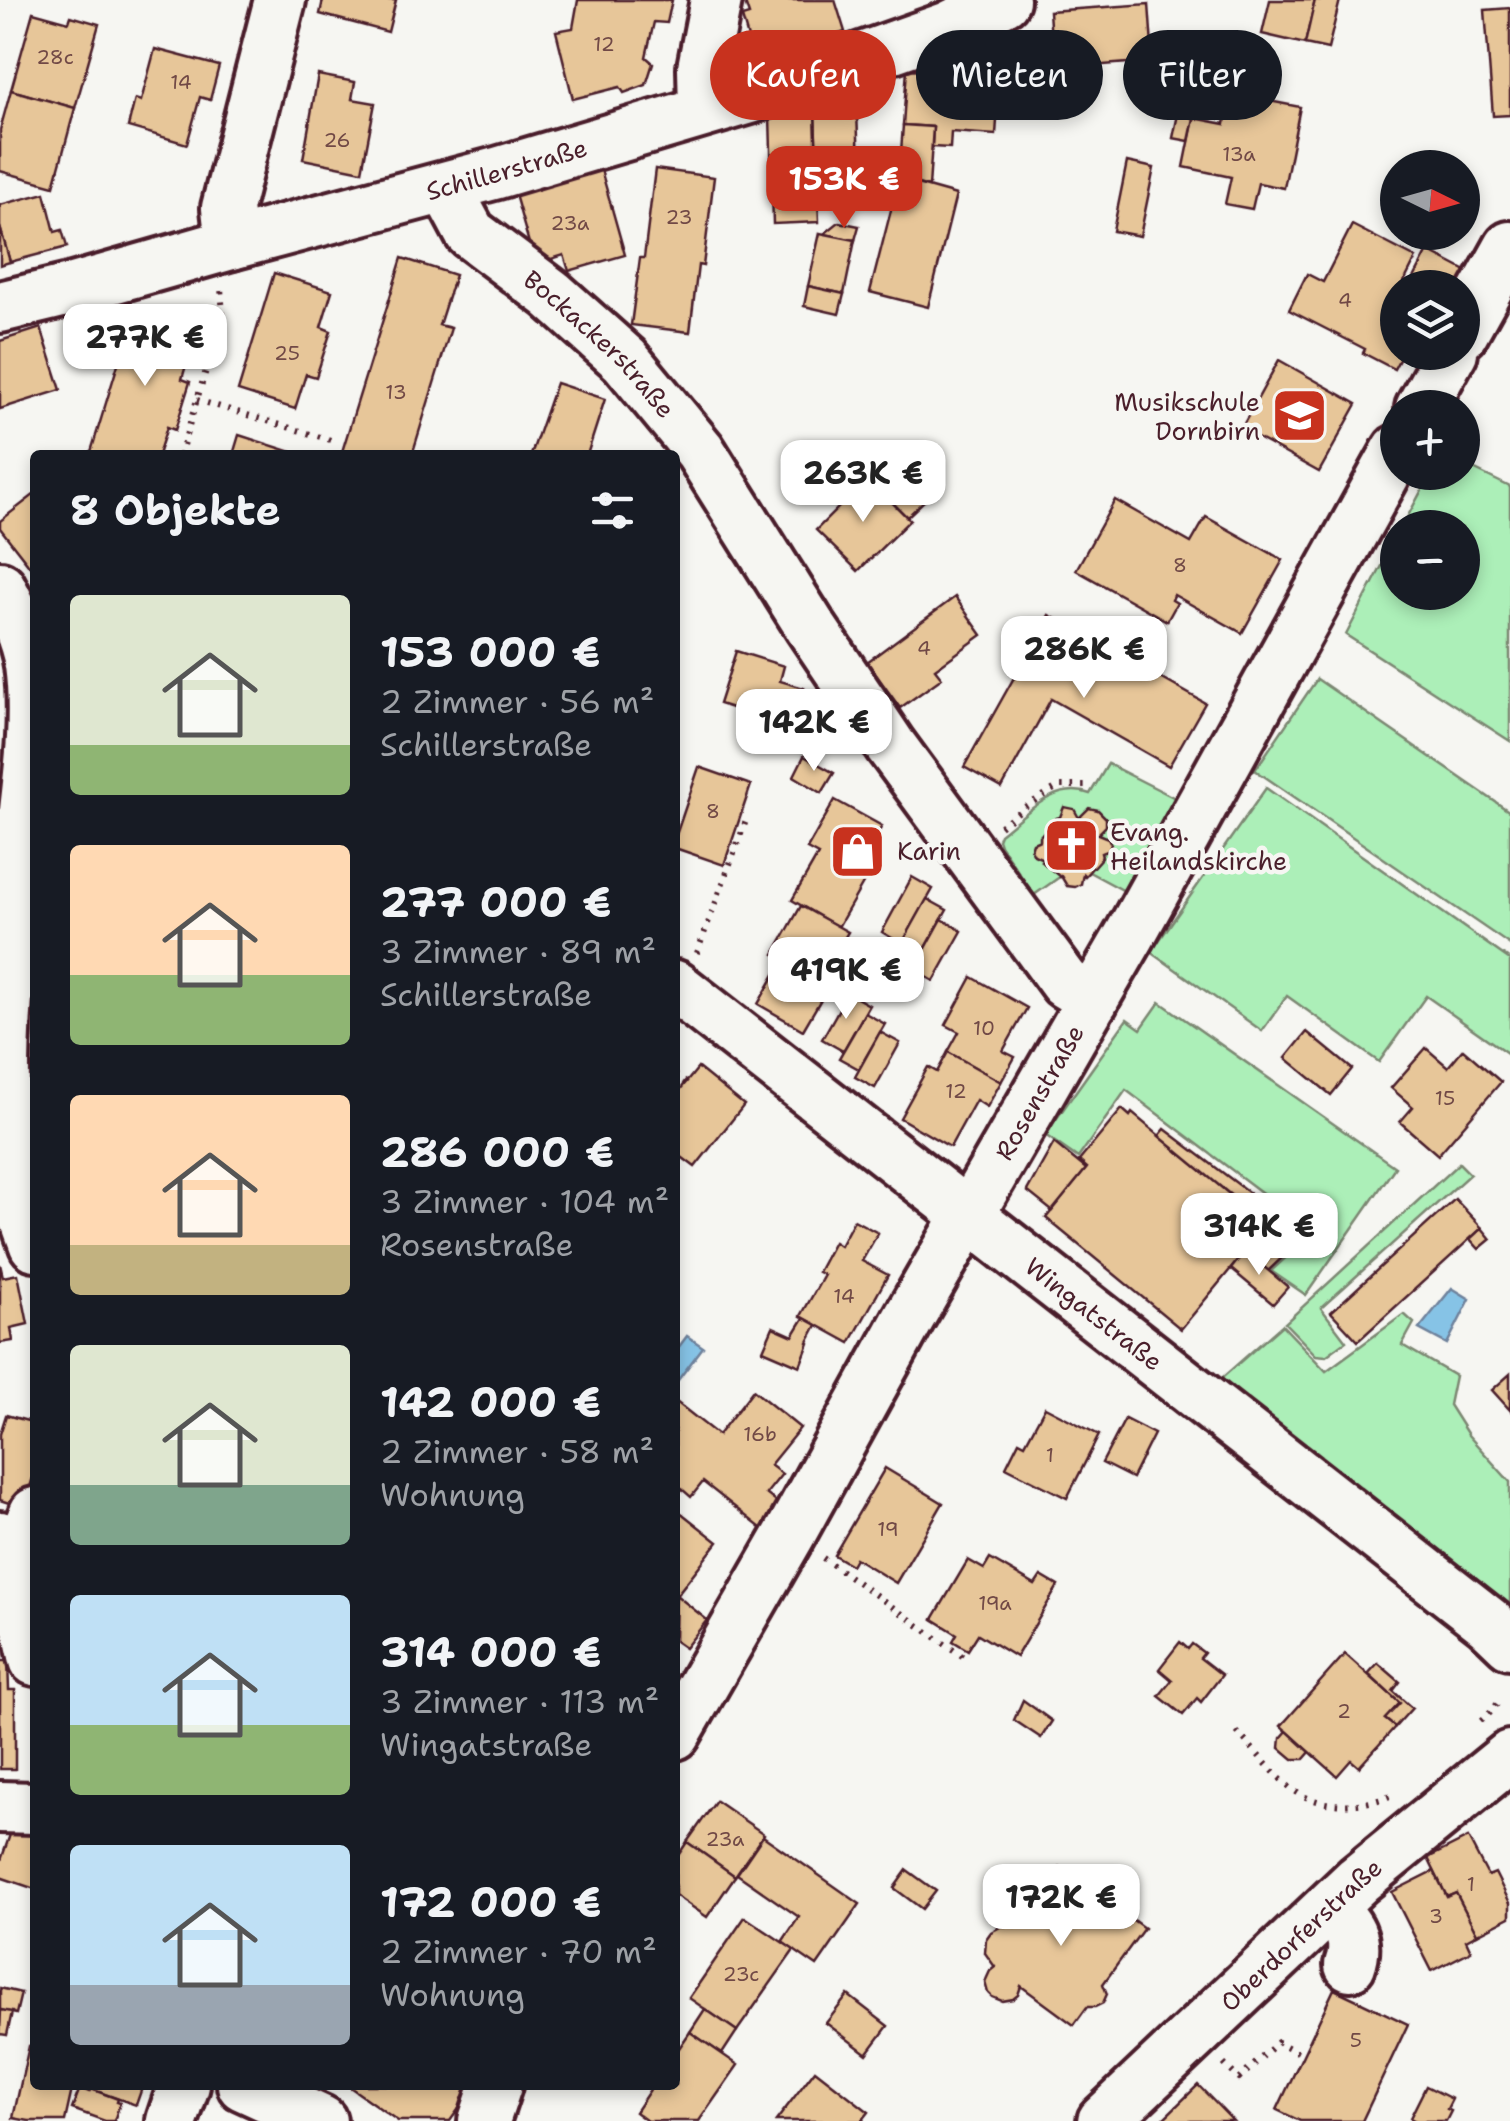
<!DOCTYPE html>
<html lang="de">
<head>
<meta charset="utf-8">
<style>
	:root { --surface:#171b24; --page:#20242c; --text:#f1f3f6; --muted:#9ea1a6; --accent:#c8321e }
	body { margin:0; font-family:"Shantell Sans",sans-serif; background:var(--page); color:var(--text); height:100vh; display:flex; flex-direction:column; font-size:38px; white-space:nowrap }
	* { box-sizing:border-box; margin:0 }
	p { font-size:32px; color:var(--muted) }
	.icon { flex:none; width:55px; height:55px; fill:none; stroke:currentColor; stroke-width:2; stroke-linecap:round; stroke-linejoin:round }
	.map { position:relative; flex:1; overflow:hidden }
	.sheet { position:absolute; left:30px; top:450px; width:650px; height:1640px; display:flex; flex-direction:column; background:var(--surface); border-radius:10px; box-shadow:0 5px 15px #0003 }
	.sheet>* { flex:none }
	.top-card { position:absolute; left:710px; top:30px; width:650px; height:90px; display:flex; gap:20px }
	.needle { width:65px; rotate:95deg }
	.fabs { position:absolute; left:1380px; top:150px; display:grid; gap:20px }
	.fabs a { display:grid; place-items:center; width:100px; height:100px; border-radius:50%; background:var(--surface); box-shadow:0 5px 15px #0003; font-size:50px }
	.price { position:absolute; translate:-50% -85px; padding:0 22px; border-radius:20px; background:#fff; color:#222; font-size:32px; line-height:65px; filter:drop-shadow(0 2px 5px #0008) }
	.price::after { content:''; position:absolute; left:50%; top:60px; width:30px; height:22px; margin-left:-15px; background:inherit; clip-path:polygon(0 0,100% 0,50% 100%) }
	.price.selected { background:var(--accent); color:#fff }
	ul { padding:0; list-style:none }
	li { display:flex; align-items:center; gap:30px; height:250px; padding:0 40px }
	li span { display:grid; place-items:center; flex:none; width:280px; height:200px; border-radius:10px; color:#555 }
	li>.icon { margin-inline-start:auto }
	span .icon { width:120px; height:120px; fill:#fffc; stroke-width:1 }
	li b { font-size:42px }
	h2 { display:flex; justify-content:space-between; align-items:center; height:120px; padding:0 40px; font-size:42px }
	.chip { padding:0 35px; border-radius:45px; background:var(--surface); box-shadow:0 5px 15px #0003; font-size:35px; line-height:90px }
	.chip.selected { background:var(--accent); color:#fff }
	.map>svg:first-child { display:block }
	.green { fill:#acefb8; stroke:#7b8772; stroke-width:2.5 }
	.water { fill:#86c3e6; stroke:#6e819b; stroke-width:2.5 }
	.building { fill:#e7c699; stroke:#4a1f2b; stroke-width:2.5 }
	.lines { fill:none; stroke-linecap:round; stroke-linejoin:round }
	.minor-casing { stroke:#4a1f2b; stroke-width:58 }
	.path { stroke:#4a1f2b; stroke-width:6; stroke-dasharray:2.5 8; stroke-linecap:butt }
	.minor { stroke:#f6f6f2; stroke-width:50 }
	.labels { text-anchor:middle; stroke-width:9; stroke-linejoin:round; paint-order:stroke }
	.number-label { font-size:20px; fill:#714946 }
	.street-label { font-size:25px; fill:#4a1f2b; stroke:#f6f6f2 }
	.poi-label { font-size:25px; fill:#4a1f2b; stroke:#f6f6f2; text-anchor:start }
</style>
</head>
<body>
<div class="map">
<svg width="1510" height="2121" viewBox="0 0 1510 2121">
	<rect width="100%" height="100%" fill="#f6f6f2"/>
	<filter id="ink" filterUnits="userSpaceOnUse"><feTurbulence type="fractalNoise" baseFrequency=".01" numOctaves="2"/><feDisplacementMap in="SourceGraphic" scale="20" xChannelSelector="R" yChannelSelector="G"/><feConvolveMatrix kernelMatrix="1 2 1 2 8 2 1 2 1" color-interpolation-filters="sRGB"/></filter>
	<g filter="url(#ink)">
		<!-- green -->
		<g class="green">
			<polygon points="1463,464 1510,487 1510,741 1346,635 1397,537 1398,592 1462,592 1462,528 1402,527 1431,473 1462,472"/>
			<polygon points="1317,679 1510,812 1510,945 1255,770"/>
			<path d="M 1108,764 L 1181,801 L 1132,895 L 1089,872 L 1085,876 L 1061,876 L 1034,895 L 1000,845 L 998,839 L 1000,834 C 1026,814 1055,781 1090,794 Z"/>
			<polygon points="1266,788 1510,960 1510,1055 1426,996 1379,1062 1287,996 1262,1031 1151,952"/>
			<polygon points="1160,1002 1395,1167 1306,1295 1271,1271 1314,1232 1126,1090 1078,1158 1045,1135 1127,1019 1141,1029"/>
			<polygon points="1459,1163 1470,1174 1321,1308 1346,1341 1326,1356 1316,1355 1285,1323"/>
			<polygon points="1404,1314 1414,1323 1402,1345 1455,1376 1449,1405 1468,1435 1510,1482 1510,1624 1215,1384 1282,1325 1326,1371"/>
		</g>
		<!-- water -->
		<g class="water">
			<polygon points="1452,1288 1470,1299 1447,1344 1419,1329"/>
			<polygon points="687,1336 703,1347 675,1384 675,1352"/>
		</g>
		<!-- building -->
		<g class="building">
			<polygon points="323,0 396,0 388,32 320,14"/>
			<polygon points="578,0 672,0 667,23 654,22 646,57 653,63 646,85 624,93 620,87 573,99 556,31 573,28"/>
			<polygon points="744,0 835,0 845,32 822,39 824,45 800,52 798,46 754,59 742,17 749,15"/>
			<polygon points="1270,0 1315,0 1305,44 1262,34"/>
			<polygon points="1315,0 1340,0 1328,49 1305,44"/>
			<polygon points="1149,4 1153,61 1053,69 1049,11"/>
			<polygon points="1510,8 1510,115 1493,116 1485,10"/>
			<polygon points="33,12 69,22 71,16 99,24 75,108 11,90"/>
			<polygon points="155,49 219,66 210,100 200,97 187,144 128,127 135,99 141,101"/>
			<polygon points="907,69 1000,74 996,135 951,132 950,148 932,147 933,127 903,125"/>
			<polygon points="318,75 355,82 352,99 375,103 362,171 303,159"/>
			<polygon points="11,90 75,108 54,186 0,171 0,130"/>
			<polygon points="1244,96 1300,107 1284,188 1258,183 1252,209 1225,204 1231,177 1184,167 1194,118 1225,124 1227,114 1240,117"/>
			<polygon points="857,111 860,191 818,192 815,113"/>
			<polygon points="815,113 819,222 773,224 770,115"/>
			<polygon points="1178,114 1194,118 1189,141 1173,138"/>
			<polygon points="903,125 933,127 929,187 899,179"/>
			<polygon points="880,160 872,190 860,191 859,161"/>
			<polygon points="1127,162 1154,168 1140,236 1113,231"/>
			<polygon points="600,166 625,255 569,271 564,255 535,264 514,191"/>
			<polygon points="655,169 714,177 703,266 698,265 690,332 631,325 640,258 644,258"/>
			<polygon points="899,179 956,195 928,307 870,292"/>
			<polygon points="45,193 55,232 62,230 67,247 10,262 0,227 0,205"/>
			<polygon points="839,222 859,226 855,240 824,234"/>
			<polygon points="1352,225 1416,258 1401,288 1398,288 1398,295 1393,304 1398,307 1398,352 1403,352 1394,369 1363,353 1365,349 1289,310 1307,274 1323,282"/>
			<polygon points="0,227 10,262 0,265"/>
			<polygon points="820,233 855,240 844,294 808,286"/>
			<polygon points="1428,251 1466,271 1458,288 1409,288"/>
			<polygon points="402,258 455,275 439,325 451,328 412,455 341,455"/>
			<polygon points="274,273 332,291 321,327 331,331 316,377 306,374 295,409 238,391"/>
			<polygon points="808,286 844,294 839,314 804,306"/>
			<polygon points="134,312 196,331 182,379 190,382 175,430 167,427 158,455 90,455"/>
			<polygon points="41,328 61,390 0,409 0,341"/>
			<polygon points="1279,360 1357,404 1319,472 1241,429"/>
			<polygon points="556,383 605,399 587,455 531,455"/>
			<polygon points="239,435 301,455 233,455"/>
			<polygon points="868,478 910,520 858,571 816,530"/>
			<polygon points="906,480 925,500 907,517 888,498"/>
			<polygon points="35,494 35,573 0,528 0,521"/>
			<polygon points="1115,500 1191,543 1206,517 1283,560 1242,633 1174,595 1172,600 1177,603 1167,621 1076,570"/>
			<polygon points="955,597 982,635 935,669 942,678 900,708 867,662"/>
			<polygon points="1049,615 1205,703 1169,766 1051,699 1002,788 964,767"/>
			<polygon points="736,651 784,666 780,681 804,688 790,732 765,724 767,719 719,704"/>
			<polygon points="804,756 834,773 822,793 794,776"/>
			<polygon points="699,767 751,785 724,865 675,848 675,838"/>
			<polygon points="835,800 882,826 855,874 865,880 838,927 792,900 818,855 807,849"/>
			<polygon points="1064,807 1074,809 1079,818 1089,808 1098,810 1106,818 1106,826 1098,834 1108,838 1111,844 1109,850 1101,853 1102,857 1085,876 1083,874 1081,884 1075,887 1067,886 1061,876 1060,877 1041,861 1043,859 1034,855 1031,849 1033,843 1040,840 1040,836 1056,818 1060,817"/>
			<polygon points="912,877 933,889 902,944 882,932"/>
			<polygon points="927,899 947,910 918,962 898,951"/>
			<polygon points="801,906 848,932 822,977 831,982 803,1030 758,1004 784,959 774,954"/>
			<polygon points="942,919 962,931 934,981 914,970"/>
			<polygon points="972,977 1027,1008 1003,1051 1015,1057 1001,1082 948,1052 959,1032 946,1025"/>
			<polygon points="848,993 869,1005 843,1051 822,1039"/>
			<polygon points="865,1013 885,1024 859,1069 839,1058"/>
			<polygon points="880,1032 900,1043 875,1088 855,1077"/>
			<polygon points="1307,1032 1352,1069 1331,1095 1286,1058"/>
			<polygon points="1426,1048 1448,1067 1463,1049 1501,1082 1438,1155 1400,1122 1413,1107 1391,1088"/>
			<polygon points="948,1052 1001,1082 987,1107 976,1100 950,1147 900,1118 928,1067 937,1072"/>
			<polygon points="698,1068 744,1105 695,1167 675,1152 675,1096"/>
			<polygon points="1122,1109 1130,1116 1132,1113 1267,1225 1181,1329 1046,1218 1087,1168 1079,1161"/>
			<polygon points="1165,1129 1276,1213 1304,1237 1268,1271 1245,1251 1267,1225 1159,1136"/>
			<polygon points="1054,1143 1086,1169 1052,1211 1027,1191"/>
			<polygon points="1455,1199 1482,1228 1358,1341 1331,1312"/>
			<polygon points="854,1220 878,1233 862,1261 888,1275 850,1343 801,1316 824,1275 818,1272 834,1242 840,1246"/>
			<polygon points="1482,1228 1491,1239 1479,1249 1470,1239"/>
			<polygon points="1245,1251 1288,1287 1273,1304 1231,1269"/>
			<polygon points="0,1264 3,1277 18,1274 28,1324 11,1328 13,1341 0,1343"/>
			<polygon points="804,1318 817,1325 808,1342 809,1343 800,1366 763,1350 773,1327 793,1336"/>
			<polygon points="1510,1374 1510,1410 1492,1390"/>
			<polygon points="753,1390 800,1428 770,1465 782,1474 766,1494 784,1508 766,1532 703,1482 691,1497 675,1483 675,1472 677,1469 675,1467 675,1401 718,1435"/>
			<polygon points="1045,1407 1099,1435 1067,1498 1006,1467 1019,1441 1025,1444"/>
			<polygon points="6,1415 35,1423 35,1470 24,1508 0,1500 0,1434"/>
			<polygon points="1125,1419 1154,1434 1132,1478 1102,1463"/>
			<polygon points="885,1468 943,1503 896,1583 855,1558 851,1565 834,1555"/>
			<polygon points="675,1508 718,1542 675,1597"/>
			<polygon points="990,1559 1035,1585 1041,1576 1058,1586 1016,1657 978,1634 968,1650 953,1641 957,1634 933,1619 968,1560 984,1569"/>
			<polygon points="676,1595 707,1620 685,1648 675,1641"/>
			<polygon points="1180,1642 1188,1649 1192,1644 1204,1653 1200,1658 1222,1675 1201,1702 1197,1698 1183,1715 1159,1696 1172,1680 1159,1669"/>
			<polygon points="1345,1654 1400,1703 1385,1719 1395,1727 1359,1767 1351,1760 1337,1776 1281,1726"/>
			<polygon points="0,1661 8,1661 9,1690 15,1690 15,1769 0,1769"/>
			<polygon points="1378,1663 1400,1682 1393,1691 1412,1708 1395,1727 1385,1719 1400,1703 1368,1674"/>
			<polygon points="1023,1700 1052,1721 1041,1738 1014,1720"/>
			<polygon points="1287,1731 1310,1752 1304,1759 1293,1759 1280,1748 1281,1738"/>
			<polygon points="716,1801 764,1834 735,1876 687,1842"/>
			<polygon points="13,1826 35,1834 35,1889 0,1877 0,1863"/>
			<polygon points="763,1836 860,1904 817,1966 782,1942 799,1917 737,1874"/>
			<polygon points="1468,1838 1488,1876 1495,1873 1510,1903 1510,1917 1477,1934 1456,1893 1447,1897 1428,1858"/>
			<polygon points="687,1842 735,1876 707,1917 675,1895 675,1860"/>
			<polygon points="1060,1867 1144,1928 1103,1984 1107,1994 1103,2003 1095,2007 1087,2007 1074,2025 1021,1986 1018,1995 1013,1999 1002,2001 992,1997 988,1993 985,1982 990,1971 995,1967 985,1953 986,1939 991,1932 1002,1926 1016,1927"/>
			<polygon points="907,1870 936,1891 922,1909 894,1888"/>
			<polygon points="1434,1871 1447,1897 1456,1893 1477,1934 1466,1940 1471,1951 1432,1971 1392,1892"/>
			<polygon points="745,1917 794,1950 737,2031 689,1998"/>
			<polygon points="0,1988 21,1993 16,2014 0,2010"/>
			<polygon points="1334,1989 1408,2024 1362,2121 1300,2121 1277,2110"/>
			<polygon points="848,1995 888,2026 867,2054 826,2023"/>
			<polygon points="705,2009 737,2031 722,2054 690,2032"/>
			<polygon points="1,2010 12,2012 7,2035 0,2034"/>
			<polygon points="690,2032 738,2065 699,2121 647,2121 635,2112 653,2085 675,2085 675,2054"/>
			<polygon points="29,2046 35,2048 35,2085 73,2085 65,2121 29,2121 13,2118"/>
			<polygon points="815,2070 869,2112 862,2121 776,2121"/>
			<polygon points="79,2085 143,2085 136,2105"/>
			<polygon points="347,2085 476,2085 450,2121 398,2121"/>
			<polygon points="1198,2085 1233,2121 1161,2121"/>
			<polygon points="1426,2086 1452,2099 1447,2109 1451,2111 1446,2121 1416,2121 1410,2118"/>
			<polygon points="80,2088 89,2092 91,2089 118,2099 117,2102 120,2103 114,2121 105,2121 72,2109"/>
		</g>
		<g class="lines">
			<defs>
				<g id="minor">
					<polyline points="704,110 703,68 716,0"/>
					<path id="s1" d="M 446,188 L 470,233 L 551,294 L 625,360 L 700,451 L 810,626 L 890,745 L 1065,983 L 1093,1000"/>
					<polyline points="231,244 227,208 280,0"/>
					<path id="s2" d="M 0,307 L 70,290 L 231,244 L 497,173 L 750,98 L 949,27 L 1004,0"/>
					<polyline points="1462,333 1510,247"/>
					<polyline points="1421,408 1452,352"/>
					<path d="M 0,587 C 12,610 26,638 30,665 C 38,724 27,787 21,847 C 12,939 0,1034 5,1127 C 7,1167 21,1208 35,1245"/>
					<path id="s3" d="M 675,986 L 1488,1622 L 1510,1643"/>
					<polyline points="0,1537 13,1564 35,1660"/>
					<polyline points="13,1564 35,1513"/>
					<path id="s4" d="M 675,1734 L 790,1534 L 910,1316 L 1130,935 L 1398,450"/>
					<polyline points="0,1807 35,1808"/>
					<path d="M 1328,1909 C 1349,1923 1359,1940 1350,1965"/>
					<polyline points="243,2085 321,2121"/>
					<polyline points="172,2121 184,2085"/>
					<polyline points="484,2121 496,2085"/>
					<path id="s5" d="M 1103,2121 L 1358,1880 L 1510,1756"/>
				</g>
			</defs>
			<!-- minor casing -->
			<use href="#minor" class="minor-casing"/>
			<!-- path -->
			<g class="path">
				<polyline points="197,400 331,440"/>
				<polyline points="180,455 223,315 221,288"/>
				<polyline points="1000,826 1023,808 1059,786 1087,786"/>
				<polyline points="697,953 747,818"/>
				<polyline points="675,1075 686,1083"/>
				<polyline points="823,1558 965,1658"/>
				<polyline points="1481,1721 1491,1712 1500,1700"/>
				<path d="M 1237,1732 C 1255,1750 1272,1773 1292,1789 C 1319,1809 1360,1808 1390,1796"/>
				<polyline points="1224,2064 1239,2079 1278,2042 1303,2055"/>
			</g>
			<!-- minor -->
			<use href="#minor" class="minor"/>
		</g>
	</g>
	<!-- icons -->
	<defs>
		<symbol id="school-square" viewBox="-11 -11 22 22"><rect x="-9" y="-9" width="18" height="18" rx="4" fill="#c8321e" stroke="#f6f6f2"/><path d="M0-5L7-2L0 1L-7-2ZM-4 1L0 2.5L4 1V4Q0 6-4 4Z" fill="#fff"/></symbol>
		<symbol id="church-square" viewBox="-11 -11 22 22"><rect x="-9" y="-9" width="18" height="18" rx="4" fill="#c8321e" stroke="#f6f6f2"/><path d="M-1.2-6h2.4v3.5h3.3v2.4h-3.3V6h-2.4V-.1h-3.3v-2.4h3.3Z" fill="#fff"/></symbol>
		<symbol id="shop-square" viewBox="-11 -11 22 22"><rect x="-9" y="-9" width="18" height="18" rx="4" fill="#c8321e" stroke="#f6f6f2"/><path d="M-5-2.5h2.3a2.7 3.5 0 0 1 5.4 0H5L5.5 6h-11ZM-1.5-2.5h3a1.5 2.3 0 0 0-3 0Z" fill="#fff"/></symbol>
	</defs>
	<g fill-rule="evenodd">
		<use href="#school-square" x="1268" y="384" width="63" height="63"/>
		<use href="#church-square" x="1040" y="814" width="63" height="63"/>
		<use href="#shop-square" x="826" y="820" width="63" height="63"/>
	</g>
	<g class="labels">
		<!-- number labels -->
		<g class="number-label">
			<text x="604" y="51">12</text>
			<text x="55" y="64">28c</text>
			<text x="181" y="89">14</text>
			<text x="337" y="147">26</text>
			<text x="1239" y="161">13a</text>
			<text x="679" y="224">23</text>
			<text x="570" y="230">23a</text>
			<text x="1345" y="307">4</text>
			<text x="287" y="360">25</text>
			<text x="396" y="399">13</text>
			<text x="1180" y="572">8</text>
			<text x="924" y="655">4</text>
			<text x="713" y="818">8</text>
			<text x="984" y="1035">10</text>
			<text x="956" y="1098">12</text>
			<text x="1445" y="1105">15</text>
			<text x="844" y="1303">14</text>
			<text x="760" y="1441">16b</text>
			<text x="1050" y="1462">1</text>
			<text x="888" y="1536">19</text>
			<text x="995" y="1610">19a</text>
			<text x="1344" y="1718">2</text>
			<text x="725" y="1846">23a</text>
			<text x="1471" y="1891">1</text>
			<text x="1436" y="1923">3</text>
			<text x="741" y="1981">23c</text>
			<text x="1356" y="2047">5</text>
		</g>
		<!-- street labels -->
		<g class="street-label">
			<text dy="9" stroke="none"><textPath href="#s2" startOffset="525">Schillerstraße</textPath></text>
			<text dy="9" stroke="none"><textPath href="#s1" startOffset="222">Bockackerstraße</textPath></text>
			<text dy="9" stroke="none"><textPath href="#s4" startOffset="738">Rosenstraße</textPath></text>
			<text dy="9" stroke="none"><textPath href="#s3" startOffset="532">Wingatstraße</textPath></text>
			<text dy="9" stroke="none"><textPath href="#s5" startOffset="272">Oberdorferstraße</textPath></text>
		</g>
		<!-- poi labels -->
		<g class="poi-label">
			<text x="1260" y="411" text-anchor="end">Musikschule<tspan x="1260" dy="29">Dornbirn</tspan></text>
			<text x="1110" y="841">Evang.<tspan x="1110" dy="29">Heilandskirche</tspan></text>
			<text x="897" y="860">Karin</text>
		</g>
	</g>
</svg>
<div class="fabs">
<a><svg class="needle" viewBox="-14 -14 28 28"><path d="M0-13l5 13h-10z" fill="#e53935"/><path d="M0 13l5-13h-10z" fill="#9ea1a6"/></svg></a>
<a><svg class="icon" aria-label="layers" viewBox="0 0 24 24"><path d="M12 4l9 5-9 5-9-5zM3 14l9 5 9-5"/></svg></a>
<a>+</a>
<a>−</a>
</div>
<b class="price selected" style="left:844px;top:231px">153K €</b>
<b class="price" style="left:145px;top:389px">277K €</b>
<b class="price" style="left:863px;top:525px">263K €</b>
<b class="price" style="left:1084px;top:701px">286K €</b>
<b class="price" style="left:814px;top:774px">142K €</b>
<b class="price" style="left:846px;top:1022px">419K €</b>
<b class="price" style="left:1259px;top:1278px">314K €</b>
<b class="price" style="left:1061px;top:1949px">172K €</b>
<div class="top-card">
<a class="chip selected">Kaufen</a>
<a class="chip">Mieten</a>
<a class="chip">Filter</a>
</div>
<section class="sheet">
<h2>8 Objekte<svg class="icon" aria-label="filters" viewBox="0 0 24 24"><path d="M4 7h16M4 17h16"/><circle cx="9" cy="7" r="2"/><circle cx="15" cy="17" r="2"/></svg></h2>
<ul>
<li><span style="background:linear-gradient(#dfe7d0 75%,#8fb573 0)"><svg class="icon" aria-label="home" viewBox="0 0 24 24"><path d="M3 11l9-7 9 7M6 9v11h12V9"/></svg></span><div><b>153 000 €</b><p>2 Zimmer · 56 m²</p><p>Schillerstraße</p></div></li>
<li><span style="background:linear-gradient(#ffd9b3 65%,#8fb573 0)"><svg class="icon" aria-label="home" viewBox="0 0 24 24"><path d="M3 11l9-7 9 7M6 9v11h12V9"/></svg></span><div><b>277 000 €</b><p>3 Zimmer · 89 m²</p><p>Schillerstraße</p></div></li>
<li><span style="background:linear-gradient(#ffd9b3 75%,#c2b280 0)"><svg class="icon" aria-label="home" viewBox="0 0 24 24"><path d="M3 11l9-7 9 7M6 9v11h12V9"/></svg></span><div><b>286 000 €</b><p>3 Zimmer · 104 m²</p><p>Rosenstraße</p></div></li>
<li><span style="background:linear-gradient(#dfe7d0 70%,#7fa58c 0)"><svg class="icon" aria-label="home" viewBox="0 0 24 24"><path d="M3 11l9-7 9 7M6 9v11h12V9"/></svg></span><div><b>142 000 €</b><p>2 Zimmer · 58 m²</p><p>Wohnung</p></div></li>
<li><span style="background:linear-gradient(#bfe0f5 65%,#8fb573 0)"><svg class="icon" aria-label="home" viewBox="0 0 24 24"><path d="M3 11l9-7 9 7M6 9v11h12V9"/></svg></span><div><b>314 000 €</b><p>3 Zimmer · 113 m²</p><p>Wingatstraße</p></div></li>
<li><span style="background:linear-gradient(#bfe0f5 70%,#9aa5b1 0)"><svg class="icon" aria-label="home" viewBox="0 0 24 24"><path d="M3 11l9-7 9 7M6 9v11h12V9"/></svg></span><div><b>172 000 €</b><p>2 Zimmer · 70 m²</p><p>Wohnung</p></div></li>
</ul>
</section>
</div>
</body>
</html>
